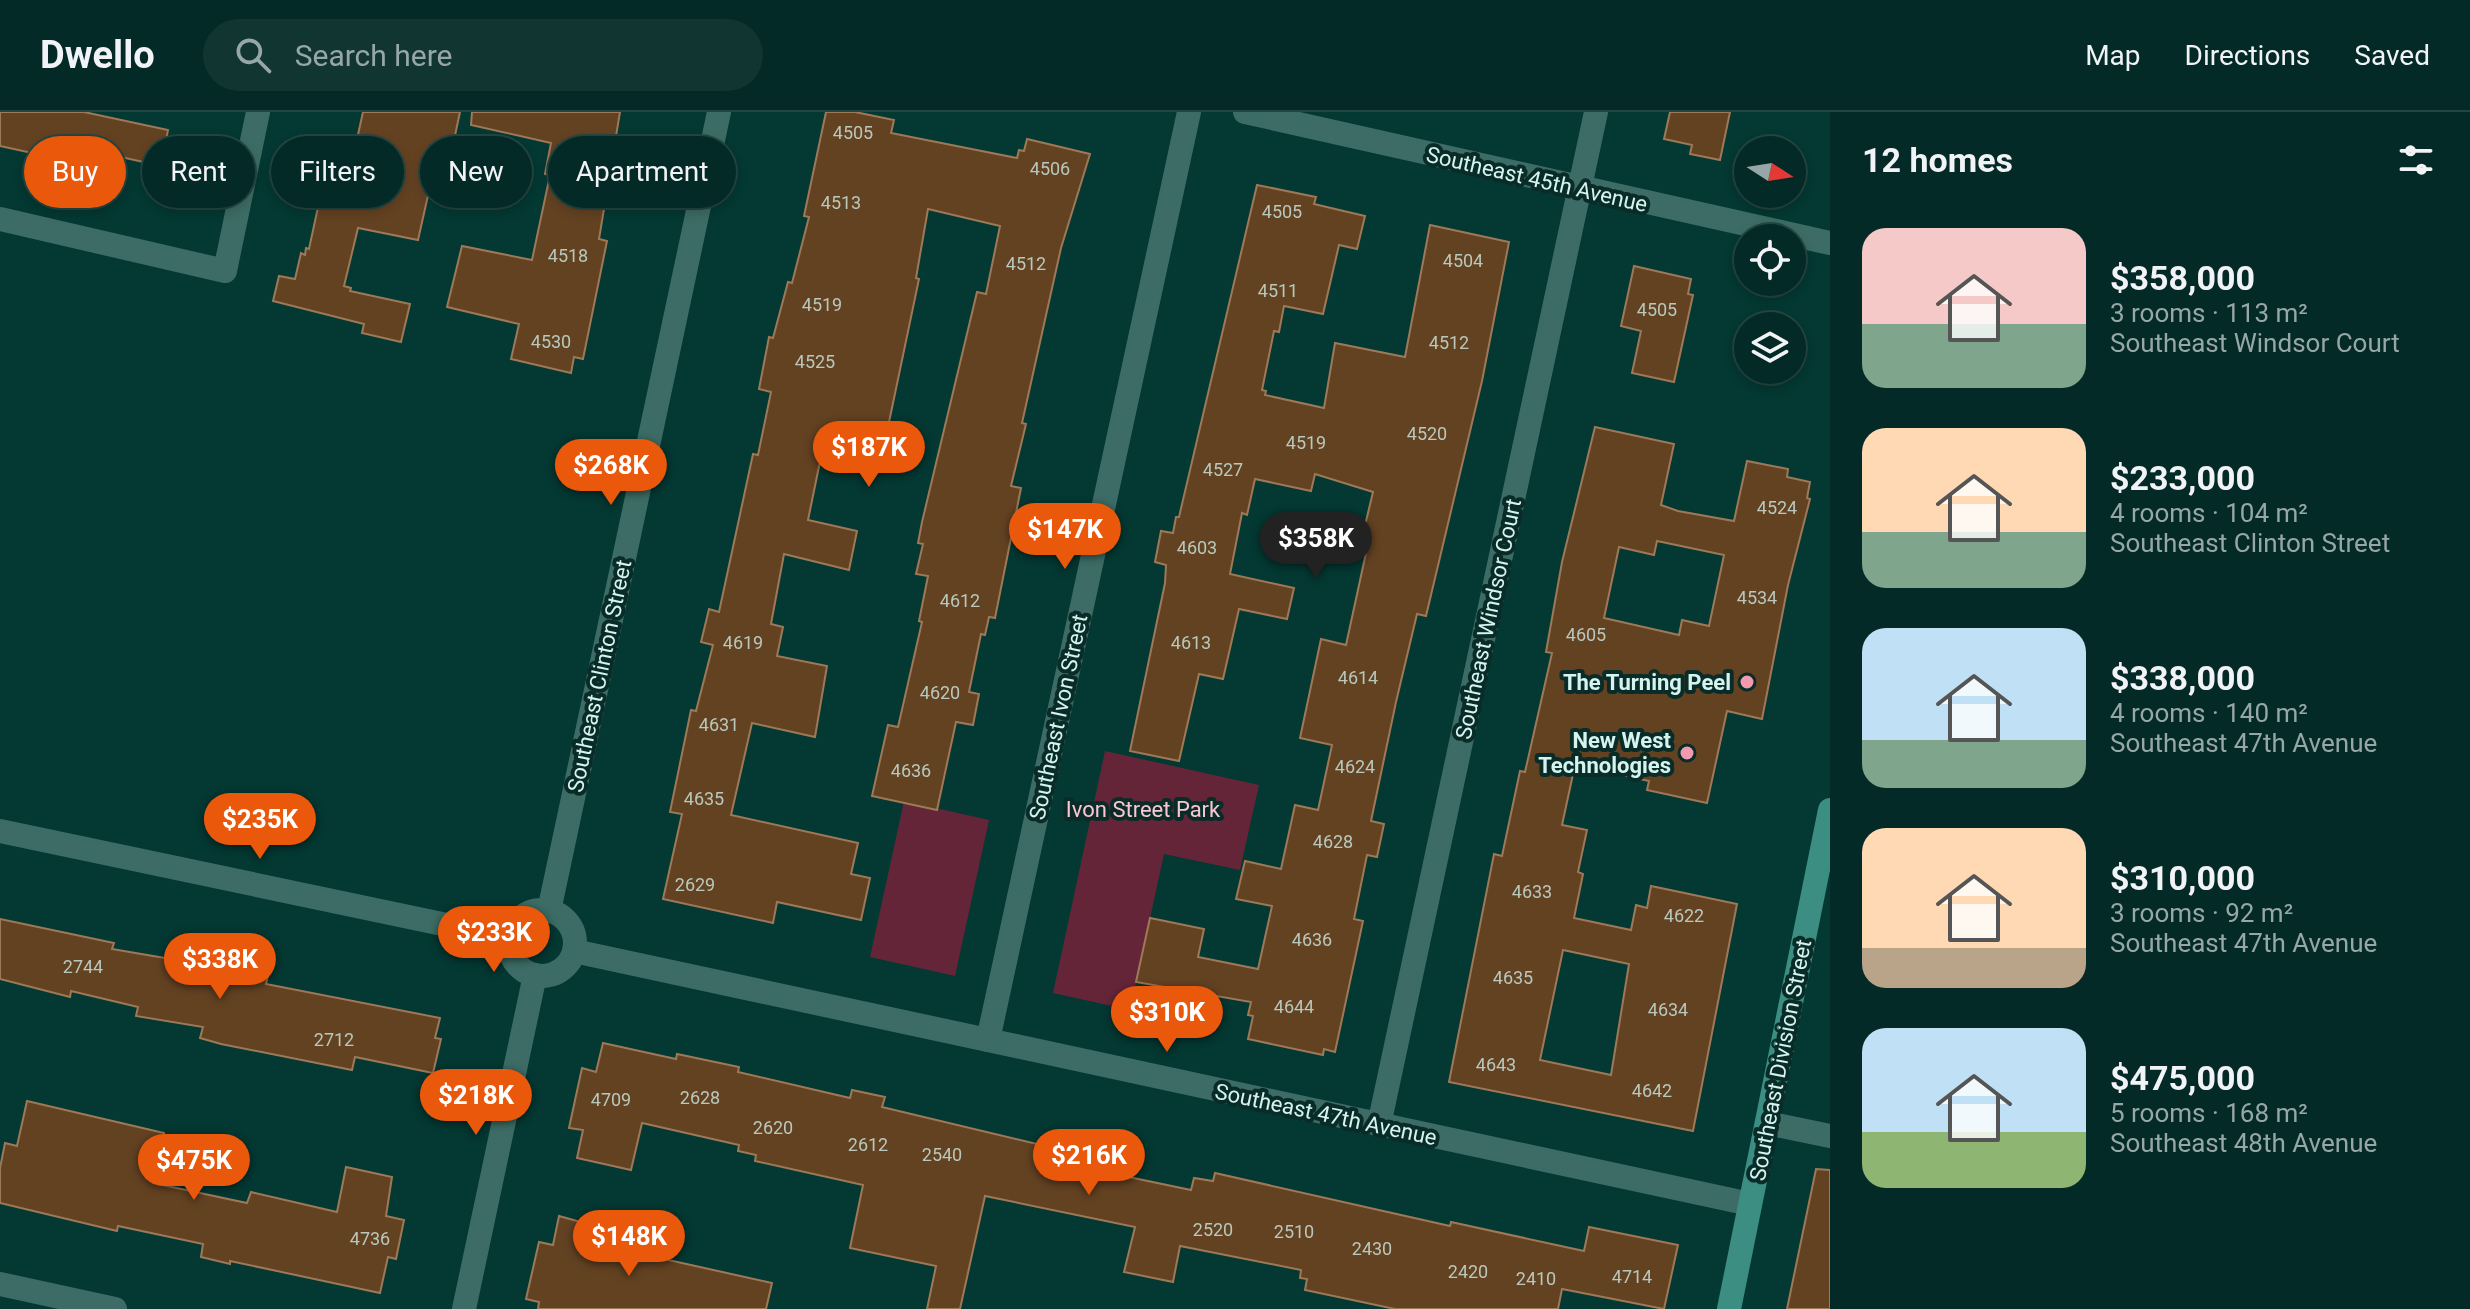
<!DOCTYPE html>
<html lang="en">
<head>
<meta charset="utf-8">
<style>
	:root { --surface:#032a26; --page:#113632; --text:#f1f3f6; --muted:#97a7a7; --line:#244643; --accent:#ea580c }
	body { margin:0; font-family:Roboto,sans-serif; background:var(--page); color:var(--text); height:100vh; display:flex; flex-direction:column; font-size:30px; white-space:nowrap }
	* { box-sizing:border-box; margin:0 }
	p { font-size:26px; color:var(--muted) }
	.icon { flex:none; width:44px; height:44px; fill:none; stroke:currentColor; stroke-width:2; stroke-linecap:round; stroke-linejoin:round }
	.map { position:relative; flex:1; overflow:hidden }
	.panel { display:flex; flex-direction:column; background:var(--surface); width:640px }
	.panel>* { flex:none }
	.hud { position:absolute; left:24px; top:24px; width:760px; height:72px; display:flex; gap:16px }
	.needle { width:52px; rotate:102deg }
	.buttons { position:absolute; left:1734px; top:24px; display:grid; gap:16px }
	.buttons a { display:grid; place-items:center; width:72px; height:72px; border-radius:50%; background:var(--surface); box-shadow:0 4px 12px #0003,0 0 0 2px var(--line); font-size:40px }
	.price { position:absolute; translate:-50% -68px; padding:0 18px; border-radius:28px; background:var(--accent); color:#fff; font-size:26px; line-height:52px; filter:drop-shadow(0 2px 4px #0008) }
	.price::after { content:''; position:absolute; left:50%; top:48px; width:24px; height:18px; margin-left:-12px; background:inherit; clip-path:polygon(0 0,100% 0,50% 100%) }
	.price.active { background:#222; color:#fff }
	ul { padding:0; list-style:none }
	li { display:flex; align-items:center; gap:24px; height:200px; padding:0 32px }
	li span { display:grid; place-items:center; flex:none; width:224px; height:160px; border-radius:24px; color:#555 }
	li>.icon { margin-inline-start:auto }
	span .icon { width:96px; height:96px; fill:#fffc; stroke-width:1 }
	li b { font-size:34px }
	h2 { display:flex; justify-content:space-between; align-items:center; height:96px; padding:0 32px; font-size:34px }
	.chip { padding:0 28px; border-radius:36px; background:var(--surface); box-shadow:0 4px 12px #0003,0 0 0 2px var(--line); font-size:28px; line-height:72px }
	.chip.active { background:var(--accent); color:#fff }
	header { display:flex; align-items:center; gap:48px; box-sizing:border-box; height:112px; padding:0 40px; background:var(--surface); border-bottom:2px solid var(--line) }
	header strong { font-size:38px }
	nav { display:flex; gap:44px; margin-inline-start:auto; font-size:28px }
	.search { width:560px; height:72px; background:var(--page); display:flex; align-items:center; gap:20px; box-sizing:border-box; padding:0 28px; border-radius:44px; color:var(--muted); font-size:30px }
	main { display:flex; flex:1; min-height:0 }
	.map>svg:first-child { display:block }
	.green { fill:#652539 }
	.building { fill:#634222; stroke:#9d7958; stroke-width:2; fill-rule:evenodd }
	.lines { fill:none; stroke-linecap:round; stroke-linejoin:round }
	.street { stroke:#3c6c65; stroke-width:24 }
	.secondary { stroke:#3c8d82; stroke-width:24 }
	.poi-dot { fill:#f29ab0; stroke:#0a2c28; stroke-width:3 }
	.labels { text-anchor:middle; stroke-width:8; stroke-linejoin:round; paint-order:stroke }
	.number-label { font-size:18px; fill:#b9c8bc }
	.street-label { font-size:22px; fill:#d6f4ef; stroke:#0a2c28 }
	.poi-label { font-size:22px; font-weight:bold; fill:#d6f4ef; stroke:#0a2c28; text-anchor:end }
	.park-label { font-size:22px; fill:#f9c7d2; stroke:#0a2c28 }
</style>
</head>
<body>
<header>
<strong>Dwello</strong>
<div class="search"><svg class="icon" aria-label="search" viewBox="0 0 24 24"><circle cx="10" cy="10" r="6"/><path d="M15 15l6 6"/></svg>Search here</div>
<nav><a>Map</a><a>Directions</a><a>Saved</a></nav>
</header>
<main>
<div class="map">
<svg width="1830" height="1197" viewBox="0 0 1830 1197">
	<rect width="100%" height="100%" fill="#043832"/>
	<!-- green -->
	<g class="green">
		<polygon points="1105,639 1259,673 1240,758 1164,742 1130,898 1053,881"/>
		<polygon points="904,689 989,708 955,864 870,845"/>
	</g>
	<!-- building -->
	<g class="building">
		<polygon points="0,0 84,0 168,18 161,54 99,40 96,55 0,34"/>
		<polygon points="363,0 460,0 453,33 440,30 418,128 358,116 344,174 351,176 350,179 410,192 401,230 362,221 364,212 273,189 279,164 295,167 301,141 305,143 306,136 309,137 323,72 346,77"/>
		<polygon points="472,0 620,0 599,127 607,129 583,247 574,245 571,261 511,247 519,212 447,195 462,134 532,148 550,63 545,62 551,31 471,13"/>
		<polygon points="826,0 855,0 894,8 891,21 1017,46 1019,38 1024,39 1027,27 1090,42 1061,136 1022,311 1026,312 1011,374 1021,376 995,506 989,505 985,523 981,522 969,580 979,582 973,613 956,610 937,698 872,684 888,613 898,615 922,510 919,509 928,464 916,462 923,432 918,431 922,410 977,180 986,182 1000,114 928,97 916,166 919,167 884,334 873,332 870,345 823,335 808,408 857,419 849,458 784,442 771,512 783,515 777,544 827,554 815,625 752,611 731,703 858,731 851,762 870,766 861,808 777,790 773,811 663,787 682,702 670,700 691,598 696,599 713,533 701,530 709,497 719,500 753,342 758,343 771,280 759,277 769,225 773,226 788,170 792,171 809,105 804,104"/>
		<polygon points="1670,0 1730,0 1720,48 1690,42 1692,33 1664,27"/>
		<polygon points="1257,73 1316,85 1314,92 1365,104 1357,137 1339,133 1323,202 1284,194 1279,220 1274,219 1262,278 1266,279 1265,283 1324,296 1335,231 1405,245 1430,113 1509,130 1482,269 1426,504 1417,502 1396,590 1371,709 1384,712 1377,745 1367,743 1354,807 1363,809 1335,940 1324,937 1323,943 1248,927 1253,904 1248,903 1251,890 1136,870 1150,806 1204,817 1198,845 1258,857 1272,794 1236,787 1245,749 1281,757 1295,693 1318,698 1332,633 1300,626 1321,527 1346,533 1369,427 1362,426 1373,380 1315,362 1311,379 1255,367 1247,403 1242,401 1230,462 1294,476 1287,507 1239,497 1223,567 1199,562 1179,649 1130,639 1165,471 1166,453 1155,450 1161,419 1173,421 1176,405 1179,405"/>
		<polygon points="1634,154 1691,167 1688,182 1693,183 1674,270 1632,261 1641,219 1621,214"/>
		<path d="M 1595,315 L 1674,332 L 1661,393 L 1678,399 L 1734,409 L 1747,349 L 1788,357 L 1787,365 L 1810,370 L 1807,386 L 1810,387 L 1788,473 L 1762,607 L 1727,599 L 1707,691 L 1647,678 L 1649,669 L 1575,653 L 1562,713 L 1587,718 L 1578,760 L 1583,762 L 1574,806 L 1631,818 L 1636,793 L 1647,796 L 1651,774 L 1737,792 L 1693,1019 L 1449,970 L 1494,742 L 1502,744 L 1520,659 L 1525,660 L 1552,541 L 1546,540 L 1562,450 ZM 1657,429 L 1724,443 L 1709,514 L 1682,508 L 1679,523 L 1604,506 L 1619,435 L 1654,443 ZM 1563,838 L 1629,852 L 1611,963 L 1540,948 Z"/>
		<polygon points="0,807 114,831 112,837 212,854 214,848 269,859 266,872 440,906 435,926 441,927 433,961 355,945 352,958 221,932 200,926 203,915 136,904 138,895 71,879 70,885 0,867"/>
		<polygon points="603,931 676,947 677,942 739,955 738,960 850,986 852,978 885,985 882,995 1121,1052 1119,1063 1191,1078 1194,1066 1213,1069 1215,1061 1450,1114 1451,1110 1584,1139 1589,1115 1678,1133 1664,1197 1562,1177 1558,1197 1395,1197 1305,1178 1307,1167 1300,1166 1301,1158 1180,1134 1173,1170 1124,1160 1135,1115 985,1084 960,1197 927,1197 936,1154 850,1136 863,1073 755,1049 756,1043 738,1039 739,1033 642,1011 631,1058 577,1046 583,1018 569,1016 582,956 596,960"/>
		<polygon points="27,989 164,1021 153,1071 247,1091 251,1080 337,1100 346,1055 392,1065 386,1104 404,1108 396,1147 388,1145 380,1181 230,1149 230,1152 201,1145 203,1132 118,1114 117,1119 0,1091 0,1056 5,1031 17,1034"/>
		<polygon points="1816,1057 1830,1058 1830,1197 1787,1197"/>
		<polygon points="559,1104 613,1119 610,1135 772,1171 766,1197 538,1197 539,1190 526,1187 539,1130 553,1133"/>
	</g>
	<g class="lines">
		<!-- street -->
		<g class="street">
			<polyline points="1245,0 1830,131"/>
			<polyline points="0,107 225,159 258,0"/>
			<polyline points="0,719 509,826"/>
			<circle cx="542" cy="831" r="33"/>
			<polyline points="549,799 719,0"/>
			<polyline points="574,839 1750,1092"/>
			<polyline points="988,928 1189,0"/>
			<polyline points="1767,1011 1830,1024"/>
			<polyline points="1379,1013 1596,0"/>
			<polyline points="0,1172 115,1197"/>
			<polyline points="464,1197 535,863"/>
		</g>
		<!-- secondary -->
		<polyline class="secondary" points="1729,1197 1830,698"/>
	</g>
	<!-- markers -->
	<g class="poi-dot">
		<circle cx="1747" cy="570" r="8"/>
		<circle cx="1687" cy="641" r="8"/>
	</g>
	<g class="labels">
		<!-- number labels -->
		<g class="number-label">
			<text x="853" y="27">4505</text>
			<text x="1050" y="63">4506</text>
			<text x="841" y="97">4513</text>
			<text x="1282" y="106">4505</text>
			<text x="568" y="150">4518</text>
			<text x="1463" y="155">4504</text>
			<text x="1026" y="158">4512</text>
			<text x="1278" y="185">4511</text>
			<text x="822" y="199">4519</text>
			<text x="1657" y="204">4505</text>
			<text x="551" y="236">4530</text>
			<text x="1449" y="237">4512</text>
			<text x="815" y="256">4525</text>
			<text x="1427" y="328">4520</text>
			<text x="1306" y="337">4519</text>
			<text x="1223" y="364">4527</text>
			<text x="1777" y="402">4524</text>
			<text x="1197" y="442">4603</text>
			<text x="1757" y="492">4534</text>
			<text x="960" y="495">4612</text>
			<text x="1586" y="529">4605</text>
			<text x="743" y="537">4619</text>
			<text x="1191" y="537">4613</text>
			<text x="1358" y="572">4614</text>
			<text x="940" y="587">4620</text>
			<text x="719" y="619">4631</text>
			<text x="1355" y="661">4624</text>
			<text x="911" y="665">4636</text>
			<text x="704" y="693">4635</text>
			<text x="1333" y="736">4628</text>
			<text x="695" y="779">2629</text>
			<text x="1532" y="786">4633</text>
			<text x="1684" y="810">4622</text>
			<text x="1312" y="834">4636</text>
			<text x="83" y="861">2744</text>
			<text x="1513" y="872">4635</text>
			<text x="1294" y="901">4644</text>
			<text x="1668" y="904">4634</text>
			<text x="334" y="934">2712</text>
			<text x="1496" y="959">4643</text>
			<text x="1652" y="985">4642</text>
			<text x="700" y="992">2628</text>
			<text x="611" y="994">4709</text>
			<text x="773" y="1022">2620</text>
			<text x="868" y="1039">2612</text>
			<text x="942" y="1049">2540</text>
			<text x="1213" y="1124">2520</text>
			<text x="1294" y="1126">2510</text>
			<text x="370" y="1133">4736</text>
			<text x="1372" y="1143">2430</text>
			<text x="1468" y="1166">2420</text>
			<text x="1632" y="1171">4714</text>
			<text x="1536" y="1173">2410</text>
		</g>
		<!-- street labels -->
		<g class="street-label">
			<text transform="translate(1537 67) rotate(13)" y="8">Southeast 45th Avenue</text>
			<text transform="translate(1488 507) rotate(-78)" y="8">Southeast Windsor Court</text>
			<text transform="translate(599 564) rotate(-78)" y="8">Southeast Clinton Street</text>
			<text transform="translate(1058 605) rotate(-78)" y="8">Southeast Ivon Street</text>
			<text transform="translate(1780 948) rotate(-79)" y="8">Southeast Division Street</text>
			<text transform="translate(1326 1002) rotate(12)" y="8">Southeast 47th Avenue</text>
		</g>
		<!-- poi labels -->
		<g class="poi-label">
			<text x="1731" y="578">The Turning Peel</text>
			<text x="1671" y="636">New West<tspan x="1671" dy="25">Technologies</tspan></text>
		</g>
		<!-- park labels -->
		<g class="park-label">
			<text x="1143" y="705">Ivon Street Park</text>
		</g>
	</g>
</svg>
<div class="buttons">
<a><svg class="needle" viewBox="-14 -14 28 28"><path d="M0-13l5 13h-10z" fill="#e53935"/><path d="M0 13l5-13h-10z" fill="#97a7a7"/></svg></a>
<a><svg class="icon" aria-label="locate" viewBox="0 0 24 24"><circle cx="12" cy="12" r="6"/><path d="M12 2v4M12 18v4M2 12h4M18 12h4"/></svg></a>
<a><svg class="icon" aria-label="layers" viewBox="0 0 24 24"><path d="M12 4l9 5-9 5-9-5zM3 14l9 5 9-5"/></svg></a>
</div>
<b class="price" style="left:869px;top:377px">$187K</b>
<b class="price" style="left:611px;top:395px">$268K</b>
<b class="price" style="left:1065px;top:459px">$147K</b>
<b class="price active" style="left:1316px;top:468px">$358K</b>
<b class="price" style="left:260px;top:749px">$235K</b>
<b class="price" style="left:494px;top:862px">$233K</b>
<b class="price" style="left:220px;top:889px">$338K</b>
<b class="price" style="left:1167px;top:942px">$310K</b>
<b class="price" style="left:476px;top:1025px">$218K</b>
<b class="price" style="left:1089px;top:1085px">$216K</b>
<b class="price" style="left:194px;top:1090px">$475K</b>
<b class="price" style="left:629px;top:1166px">$148K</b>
<div class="hud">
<a class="chip active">Buy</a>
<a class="chip">Rent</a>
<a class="chip">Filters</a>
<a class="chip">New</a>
<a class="chip">Apartment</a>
</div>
</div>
<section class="panel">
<h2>12 homes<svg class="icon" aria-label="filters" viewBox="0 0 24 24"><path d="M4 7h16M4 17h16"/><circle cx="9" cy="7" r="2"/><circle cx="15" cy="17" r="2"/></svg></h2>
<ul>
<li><span style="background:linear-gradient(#f6c9c9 60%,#7fa58c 0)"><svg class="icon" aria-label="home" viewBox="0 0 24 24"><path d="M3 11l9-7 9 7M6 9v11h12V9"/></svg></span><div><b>$358,000</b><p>3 rooms · 113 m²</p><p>Southeast Windsor Court</p></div></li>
<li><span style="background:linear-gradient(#ffd9b3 65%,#7fa58c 0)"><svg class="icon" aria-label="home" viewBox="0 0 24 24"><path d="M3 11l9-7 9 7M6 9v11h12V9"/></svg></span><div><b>$233,000</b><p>4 rooms · 104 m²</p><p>Southeast Clinton Street</p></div></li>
<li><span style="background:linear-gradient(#bfe0f5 70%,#7fa58c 0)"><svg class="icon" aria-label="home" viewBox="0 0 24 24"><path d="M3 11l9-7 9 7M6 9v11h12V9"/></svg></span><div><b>$338,000</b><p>4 rooms · 140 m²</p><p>Southeast 47th Avenue</p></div></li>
<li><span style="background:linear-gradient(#ffd9b3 75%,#b9a48a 0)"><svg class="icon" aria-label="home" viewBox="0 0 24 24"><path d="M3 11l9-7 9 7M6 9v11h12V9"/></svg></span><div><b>$310,000</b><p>3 rooms · 92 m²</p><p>Southeast 47th Avenue</p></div></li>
<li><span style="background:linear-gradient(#bfe0f5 65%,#8fb573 0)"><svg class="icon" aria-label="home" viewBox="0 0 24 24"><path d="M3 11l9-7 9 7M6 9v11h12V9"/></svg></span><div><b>$475,000</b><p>5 rooms · 168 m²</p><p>Southeast 48th Avenue</p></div></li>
</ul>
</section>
</main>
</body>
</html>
